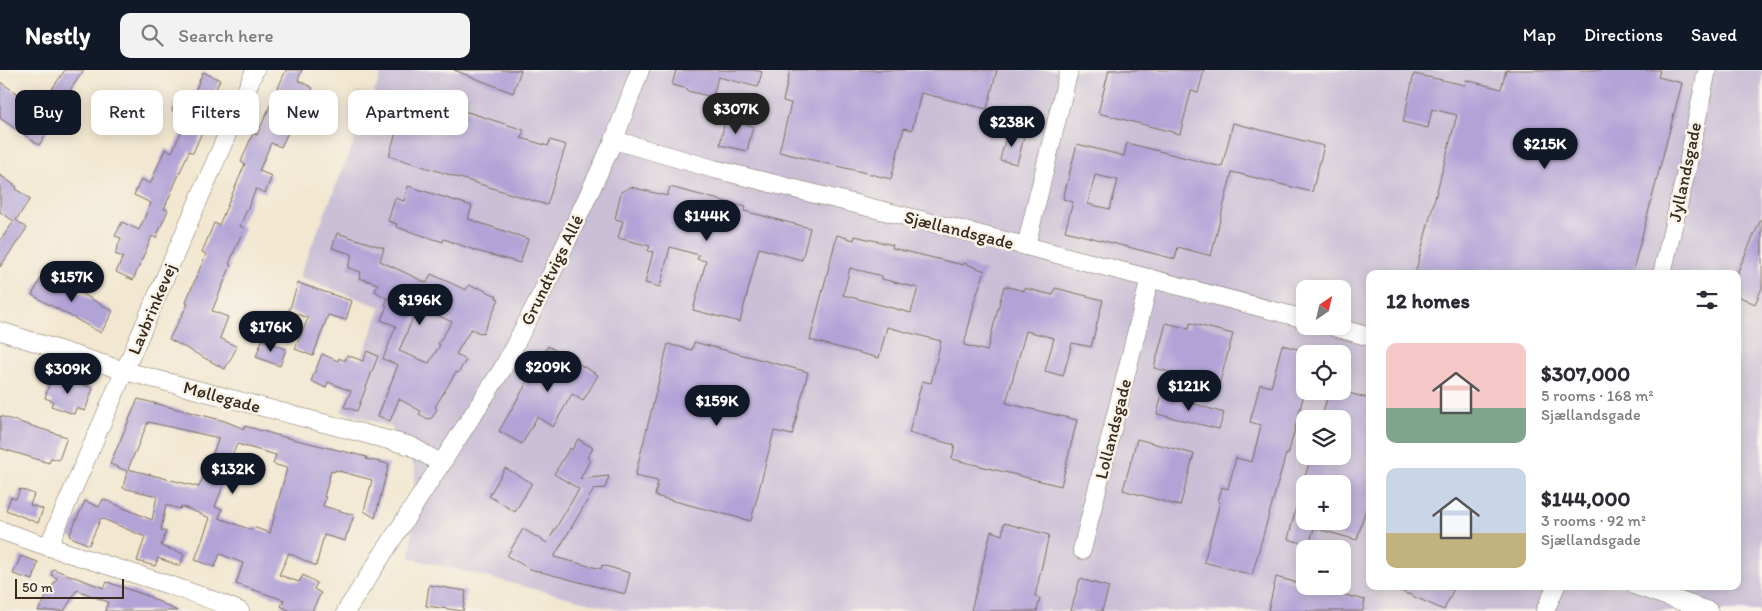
<!DOCTYPE html>
<html lang="en">
<head>
<meta charset="utf-8">
<style>
	:root { --surface:#fff; --page:#f2f2f3; --text:#2b2b33; --muted:#7c7c81; --accent:#111827 }
	body { margin:0; font-family:Itim,sans-serif; background:var(--page); color:var(--text); height:100vh; display:flex; flex-direction:column; font-size:19px; white-space:nowrap }
	* { box-sizing:border-box; margin:0 }
	p { font-size:16px; color:var(--muted) }
	.icon { flex:none; width:28px; height:28px; fill:none; stroke:currentColor; stroke-width:2; stroke-linecap:round; stroke-linejoin:round }
	.map { position:relative; flex:1; overflow:hidden }
	.details { position:absolute; left:1366px; top:200px; width:375px; height:320px; display:flex; flex-direction:column; background:var(--surface); border-radius:10px; box-shadow:0 2px 12px #0003 }
	.details>* { flex:none }
	.hud { position:absolute; left:15px; top:20px; width:475px; height:45px; display:flex; gap:10px }
	.needle { width:32px; rotate:34deg }
	.buttons { position:absolute; left:1296px; top:210px; display:grid; gap:10px }
	.buttons a { display:grid; place-items:center; width:55px; height:55px; border-radius:10px; background:var(--surface); box-shadow:0 2px 12px #0003; font-size:25px }
	.scale { position:absolute; left:15px; bottom:12px; width:109px; box-sizing:border-box; padding-left:5px; border:2px solid #3b2a1e; border-top:0; font-size:14px; line-height:18px; white-space:nowrap; color:#3b2a1e; -webkit-text-stroke:4px #f7f3e8; paint-order:stroke }
	.price { position:absolute; translate:-50% -42px; padding:0 11px; border-radius:18px; background:var(--accent); color:#fff; font-size:16px; line-height:32px; filter:drop-shadow(0 1px 2px #0008) }
	.price::after { content:''; position:absolute; left:50%; top:30px; width:15px; height:11px; margin-left:-8px; background:inherit; clip-path:polygon(0 0,100% 0,50% 100%) }
	.price.active { background:#222; color:#fff }
	ul { padding:0; list-style:none }
	li { display:flex; align-items:center; gap:15px; height:125px; padding:0 20px }
	li span { display:grid; place-items:center; flex:none; width:140px; height:100px; border-radius:10px; color:#555 }
	li>.icon { margin-inline-start:auto }
	span .icon { width:60px; height:60px; fill:#fffc; stroke-width:1 }
	li b { font-size:21px }
	h2 { display:flex; justify-content:space-between; align-items:center; height:60px; padding:0 20px; font-size:21px }
	.tag { padding:0 18px; border-radius:10px; background:var(--surface); box-shadow:0 2px 12px #0003; font-size:18px; line-height:45px }
	.tag.active { background:var(--accent); color:#fff }
	header { display:flex; align-items:center; gap:30px; box-sizing:border-box; height:70px; padding:0 25px; background:var(--accent); color:#fff }
	header strong { font-size:24px }
	nav { display:flex; gap:28px; margin-inline-start:auto; font-size:18px }
	.search { width:350px; height:45px; background:var(--page); display:flex; align-items:center; gap:12px; box-sizing:border-box; padding:0 18px; border-radius:10px; color:var(--muted); font-size:19px }
	.map>svg:first-child { display:block }
	.industrial { fill:#cabfd6; fill-rule:evenodd }
	.building { fill:#b2a3d7; fill-rule:evenodd }
	.lines { fill:none; stroke-linecap:round; stroke-linejoin:round }
	.minor-casing { stroke:#7b6c5c; stroke-width:19 }
	.minor { stroke:#fff; stroke-width:18 }
	.labels { text-anchor:middle; stroke-width:5; stroke-linejoin:round; paint-order:stroke }
	.street-label { font-size:18px; fill:#3b2a1e; stroke:#f7f3e8 }
</style>
</head>
<body>
<header>
<strong>Nestly</strong>
<div class="search"><svg class="icon" aria-label="search" viewBox="0 0 24 24"><circle cx="10" cy="10" r="6"/><path d="M15 15l6 6"/></svg>Search here</div>
<nav><a>Map</a><a>Directions</a><a>Saved</a></nav>
</header>
<div class="map">
<svg width="1762" height="541" viewBox="0 0 1762 541">
	<rect width="100%" height="100%" fill="#f7f3e8"/>
	<filter id="ink" filterUnits="userSpaceOnUse"><feTurbulence type="fractalNoise" baseFrequency=".02" numOctaves="2"/><feDisplacementMap in="SourceGraphic" scale="10" xChannelSelector="R" yChannelSelector="G"/><feConvolveMatrix kernelMatrix="1 2 1 2 8 2 1 2 1" color-interpolation-filters="sRGB"/></filter>
	<filter id="wash" filterUnits="userSpaceOnUse"><feTurbulence type="fractalNoise" baseFrequency=".0096" numOctaves="4" result="noise"/><feDisplacementMap in="SourceGraphic" scale="20" xChannelSelector="R" yChannelSelector="G"/><feGaussianBlur stdDeviation="1.12" result="paint"/><feColorMatrix in="noise" values="0 0 0 0 0 0 0 0 0 0 0 0 0 0 0 0 0 1.4 0 .05"/><feComposite in="paint" operator="in"/></filter>
	<g filter="url(#wash)">
		<rect width="100%" height="100%" fill="#f2e7d0"/>
		<!-- industrial -->
		<path class="industrial" d="M 383,0 L 1762,0 L 1762,541 L 623,541 L 410,488 L 415,398 L 391,357 L 341,341 L 381,237 L 299,207 ZM 1370,204 L 1738,204 L 1738,516 L 1370,516 ZM 1305,219 L 1342,219 L 1342,256 L 1305,256 ZM 1305,284 L 1342,284 L 1342,321 L 1305,321 ZM 1305,349 L 1342,349 L 1342,386 L 1305,386 ZM 1305,414 L 1342,414 L 1342,451 L 1305,451 ZM 1305,479 L 1342,479 L 1342,516 L 1305,516 Z"/>
		<g id="blocks">
			<!-- building -->
			<g class="building">
				<polygon points="65,0 84,0 50,49 54,52 39,75 0,48 0,12 39,38"/>
				<polygon points="286,0 302,0 298,10 313,18 299,47 296,45 281,77 271,73 259,101 272,106 265,123 256,119 240,156 244,158 229,194 231,195 212,241 228,247 220,268 237,277 225,299 169,269 188,234 186,233 187,229 206,184 202,182 214,153 219,155 245,94 241,92 253,63 257,65"/>
				<polygon points="454,0 521,0 513,23"/>
				<polygon points="676,0 753,0 762,2 758,17 718,7 713,27 687,21 688,19 672,15"/>
				<polygon points="790,0 997,0 987,39 921,23 912,60 904,58 891,109 779,82 791,33 783,31"/>
				<polygon points="1109,0 1204,0 1198,23 1191,21 1180,64 1098,43"/>
				<polygon points="1506,0 1660,0 1658,7 1682,13 1632,204 1415,204 1457,45 1432,39 1428,58 1403,52 1414,4 1465,15 1466,10 1501,19"/>
				<polygon points="203,2 220,10 201,53 205,55 193,83 189,81 164,139 168,140 156,168 152,166 133,210 116,202 123,187 115,184 121,168 115,166 122,152 139,160 151,133 134,125 141,109 150,114 165,79 172,82 188,48 172,41 177,28 190,33"/>
				<polygon points="358,22 369,27 362,46 350,41"/>
				<polygon points="405,32 455,47 458,39 524,60 521,68 548,76 550,70 566,75 547,135 389,86"/>
				<polygon points="725,50 753,56 747,81 720,75"/>
				<path d="M 1233,53 L 1324,76 L 1312,122 L 1232,102 L 1211,186 L 1178,177 L 1175,189 L 1065,161 L 1073,132 L 1063,129 L 1077,74 L 1124,86 L 1127,73 L 1222,97 ZM 1095,105 L 1118,110 L 1110,139 L 1088,134 Z"/>
				<polygon points="1007,62 1024,67 1017,94 1000,90"/>
				<polygon points="0,105 17,117 16,119 30,129 16,150 27,158 0,197 0,171 14,151 0,142"/>
				<polygon points="408,116 472,136 468,149 528,169 520,193 477,181 444,169 443,172 396,157 397,154 388,151 395,128 404,131"/>
				<polygon points="631,117 667,126 670,117 746,137 744,141 810,158 802,190 759,178 740,252 693,240 706,191 697,189 699,185 670,177 660,217 645,213 653,182 648,181 650,176 618,168 623,151 615,149 621,122"/>
				<polygon points="1762,147 1762,218 1755,234 1738,226 1738,201"/>
				<path d="M 337,163 L 384,178 L 380,191 L 427,213 L 431,204 L 466,220 L 469,215 L 476,218 L 477,217 L 497,226 L 496,228 L 499,229 L 483,263 L 481,262 L 480,263 L 471,259 L 456,284 L 466,290 L 458,303 L 456,302 L 435,337 L 437,339 L 432,348 L 428,349 L 419,344 L 421,341 L 399,329 L 390,351 L 378,346 L 398,295 L 383,289 L 396,256 L 381,250 L 387,236 L 385,235 L 388,229 L 375,221 L 378,214 L 359,208 L 361,202 L 348,198 L 352,184 L 332,178 ZM 418,236 L 452,252 L 438,274 L 440,275 L 429,293 L 399,281 Z"/>
				<path d="M 837,165 L 854,170 L 855,166 L 893,175 L 892,178 L 963,195 L 964,193 L 985,201 L 973,235 L 974,235 L 964,275 L 987,281 L 1004,216 L 1024,221 L 1024,218 L 1053,225 L 1055,218 L 1103,230 L 1091,277 L 1072,273 L 1063,306 L 1045,301 L 1054,268 L 1026,261 L 1006,333 L 1077,350 L 1061,416 L 952,389 L 955,375 L 909,363 L 922,311 L 931,313 L 941,271 L 887,257 L 879,288 L 810,270 ZM 850,198 L 882,206 L 882,209 L 918,218 L 911,243 L 843,225 Z"/>
				<polygon points="44,203 113,241 101,263 32,225"/>
				<polygon points="298,213 352,231 346,250 328,245 313,286 295,279 308,248 289,241"/>
				<polygon points="1166,253 1189,259 1190,253 1233,264 1219,315 1154,298"/>
				<polygon points="262,270 286,279 280,296 256,287"/>
				<polygon points="694,272 808,302 792,365 774,361 751,451 655,426 658,411 635,406 668,274 692,280"/>
				<polygon points="1282,275 1305,281 1305,320 1288,385 1286,384 1252,505 1204,492 1220,432 1218,432 1222,417 1228,419 1236,388 1252,392 1261,355 1250,352 1260,314 1271,317"/>
				<polygon points="548,276 598,305 583,331 572,324 553,357 537,347 522,374 499,361"/>
				<polygon points="367,281 378,286 357,341 344,337 351,321 328,312 326,318 311,311 322,284 338,291 339,288 345,291 347,285 363,291"/>
				<polygon points="52,305 93,318 85,341 76,338 74,344 51,336 53,331 45,328"/>
				<polygon points="1329,321 1342,321 1370,329 1370,423 1357,470 1314,458 1309,475 1288,469 1301,419 1305,420 1305,451 1342,451 1342,414 1303,414 1311,386 1342,386 1342,349 1321,349"/>
				<polygon points="1162,324 1224,343 1219,359 1157,344"/>
				<path d="M 138,329 L 225,351 L 244,359 L 245,356 L 280,366 L 367,387 L 366,389 L 389,394 L 375,448 L 364,441 L 372,410 L 335,400 L 334,402 L 331,401 L 324,427 L 326,427 L 323,436 L 354,445 L 348,463 L 347,463 L 345,471 L 324,465 L 316,496 L 289,483 L 279,505 L 299,512 L 303,505 L 317,513 L 314,519 L 321,523 L 312,541 L 290,541 L 281,536 L 284,530 L 236,514 L 243,493 L 220,484 L 215,497 L 195,490 L 210,448 L 181,436 L 180,439 L 166,435 L 161,460 L 166,461 L 161,476 L 184,484 L 180,496 L 158,488 L 155,496 L 137,491 L 145,467 L 101,448 L 89,475 L 69,466 L 85,431 L 99,437 L 103,429 L 152,450 L 157,426 L 123,418 L 127,401 L 110,394 ZM 148,352 L 219,368 L 199,417 L 128,399 ZM 237,374 L 276,385 L 273,394 L 287,398 L 270,463 L 253,457 L 252,460 L 219,448 L 222,439 L 215,437 L 230,397 L 228,396 Z"/>
				<polygon points="0,346 67,367 59,390 51,388 49,393 0,378"/>
				<polygon points="578,369 593,378 587,388 590,390 580,409 609,406 605,418 594,419 554,487 601,499 602,495 630,503 625,524 530,499 507,486 523,459 547,473 579,419 554,404 570,378 572,380"/>
				<polygon points="1137,369 1194,384 1180,436 1123,420"/>
				<polygon points="505,398 532,413 515,442 489,426"/>
				<polygon points="20,419 34,424 30,435 43,439 38,453 6,440 11,427 16,429"/>
				<polygon points="1004,453 1049,465 1035,526 1040,528 1037,541 971,541 991,461 1002,465"/>
				<polygon points="21,486 38,492 33,510 13,504"/>
				<polygon points="53,499 104,518 107,512 148,526 177,541 105,541 108,532 77,520 64,541 38,541 57,508 51,505"/>
				<polygon points="1276,507 1305,515 1305,516 1310,516 1365,530 1363,541 1268,541"/>
				<polygon points="1080,509 1109,517 1102,541 1071,541"/>
				<polygon points="429,515 466,521 463,541 426,536"/>
				<polygon points="1390,516 1455,516 1444,540"/>
			</g>
		</g>
	</g>
	<g filter="url(#ink)">
		<use href="#blocks" fill-opacity="0" stroke="#7b6c5c" stroke-width="1"/>
		<g class="lines">
			<defs>
				<g id="minor">
					<polyline points="614,70 714,99 1026,176 1305,249"/>
					<polyline points="1026,176 1069,0"/>
					<polyline points="1662,204 1687,98 1707,0"/>
					<polyline points="1331,256 1370,267"/>
					<polyline points="0,261 125,301 411,376 442,394"/>
					<path d="M 0,460 C 79,489 162,509 240,541"/>
					<polyline points="48,477 255,0"/>
					<polyline points="1082,480 1150,208"/>
					<polyline points="1636,516 1709,541"/>
					<polyline points="346,541 503,298 551,205 614,70 640,0"/>
					<polyline points="1545,541 1556,516"/>
				</g>
			</defs>
			<!-- minor casing -->
			<use href="#minor" class="minor-casing"/>
			<!-- minor -->
			<use href="#minor" class="minor"/>
		</g>
	</g>
	<g class="labels">
		<!-- street labels -->
		<g class="street-label">
			<text transform="translate(1685 102) rotate(-78)" y="6">Jyllandsgade</text>
			<text transform="translate(959 160) rotate(14)" y="6">Sjællandsgade</text>
			<text transform="translate(552 200) rotate(-64)" y="6">Grundtvigs Allé</text>
			<text transform="translate(152 239) rotate(-67)" y="6">Lavbrinkevej</text>
			<text transform="translate(222 327) rotate(15)" y="6">Møllegade</text>
			<text transform="translate(1113 359) rotate(-76)" y="6">Lollandsgade</text>
		</g>
	</g>
</svg>
<div class="buttons">
<a><svg class="needle" viewBox="-14 -14 28 28"><path d="M0-13l5 13h-10z" fill="#e53935"/><path d="M0 13l5-13h-10z" fill="#7c7c81"/></svg></a>
<a><svg class="icon" aria-label="locate" viewBox="0 0 24 24"><circle cx="12" cy="12" r="6"/><path d="M12 2v4M12 18v4M2 12h4M18 12h4"/></svg></a>
<a><svg class="icon" aria-label="layers" viewBox="0 0 24 24"><path d="M12 4l9 5-9 5-9-5zM3 14l9 5 9-5"/></svg></a>
<a>+</a>
<a>−</a>
</div>
<div class="scale">50 m</div>
<b class="price active" style="left:736px;top:65px">$307K</b>
<b class="price" style="left:1012px;top:78px">$238K</b>
<b class="price" style="left:1545px;top:100px">$215K</b>
<b class="price" style="left:707px;top:172px">$144K</b>
<b class="price" style="left:72px;top:233px">$157K</b>
<b class="price" style="left:420px;top:256px">$196K</b>
<b class="price" style="left:271px;top:283px">$176K</b>
<b class="price" style="left:548px;top:323px">$209K</b>
<b class="price" style="left:68px;top:325px">$309K</b>
<b class="price" style="left:1189px;top:342px">$121K</b>
<b class="price" style="left:717px;top:357px">$159K</b>
<b class="price" style="left:233px;top:425px">$132K</b>
<div class="hud">
<a class="tag active">Buy</a>
<a class="tag">Rent</a>
<a class="tag">Filters</a>
<a class="tag">New</a>
<a class="tag">Apartment</a>
</div>
<section class="details">
<h2>12 homes<svg class="icon" aria-label="filters" viewBox="0 0 24 24"><path d="M4 7h16M4 17h16"/><circle cx="9" cy="7" r="2"/><circle cx="15" cy="17" r="2"/></svg></h2>
<ul>
<li><span style="background:linear-gradient(#f6c9c9 65%,#7fa58c 0)"><svg class="icon" aria-label="home" viewBox="0 0 24 24"><path d="M3 11l9-7 9 7M6 9v11h12V9"/></svg></span><div><b>$307,000</b><p>5 rooms · 168 m²</p><p>Sjællandsgade</p></div></li>
<li><span style="background:linear-gradient(#c9d6e8 65%,#c2b280 0)"><svg class="icon" aria-label="home" viewBox="0 0 24 24"><path d="M3 11l9-7 9 7M6 9v11h12V9"/></svg></span><div><b>$144,000</b><p>3 rooms · 92 m²</p><p>Sjællandsgade</p></div></li>
</ul>
</section>
</div>
</body>
</html>
